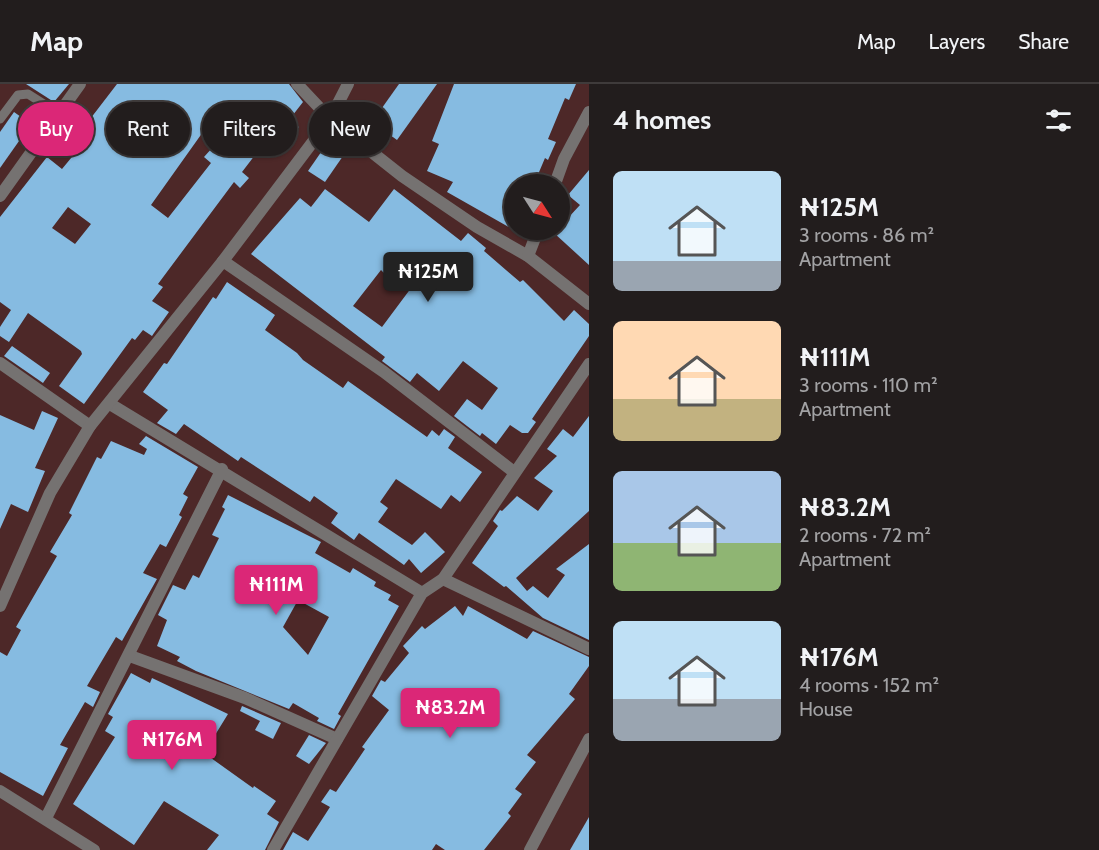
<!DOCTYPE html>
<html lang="en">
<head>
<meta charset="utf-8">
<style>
	:root { --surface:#221d1d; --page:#2a2626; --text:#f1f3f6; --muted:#a2a2a4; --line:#3f3b3b; --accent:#db2777 }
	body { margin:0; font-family:Cabin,sans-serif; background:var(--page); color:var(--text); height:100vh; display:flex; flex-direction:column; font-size:22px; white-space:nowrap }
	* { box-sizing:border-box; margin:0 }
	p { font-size:20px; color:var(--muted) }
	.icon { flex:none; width:33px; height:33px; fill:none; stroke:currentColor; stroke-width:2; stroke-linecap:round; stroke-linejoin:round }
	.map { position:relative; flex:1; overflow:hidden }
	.details { display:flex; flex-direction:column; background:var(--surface); width:510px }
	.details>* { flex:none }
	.guide { position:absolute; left:18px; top:18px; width:480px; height:54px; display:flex; gap:12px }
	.needle { width:39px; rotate:126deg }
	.tools { position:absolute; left:504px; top:90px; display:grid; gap:12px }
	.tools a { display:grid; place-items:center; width:66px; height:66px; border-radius:50%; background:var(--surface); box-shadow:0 2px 4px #0004,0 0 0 2px var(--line); font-size:30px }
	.price { position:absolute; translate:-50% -51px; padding:0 14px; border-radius:6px; background:var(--accent); color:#fff; font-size:20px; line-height:39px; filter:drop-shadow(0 2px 3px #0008) }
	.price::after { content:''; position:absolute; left:50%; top:36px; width:18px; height:14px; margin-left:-9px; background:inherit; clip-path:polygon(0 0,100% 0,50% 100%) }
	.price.selected { background:#222; color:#fff }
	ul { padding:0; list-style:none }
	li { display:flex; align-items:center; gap:18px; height:150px; padding:0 24px }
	li span { display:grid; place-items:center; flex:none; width:168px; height:120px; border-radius:9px; color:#555 }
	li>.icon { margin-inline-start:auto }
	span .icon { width:72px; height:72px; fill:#fffc; stroke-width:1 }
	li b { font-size:26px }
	h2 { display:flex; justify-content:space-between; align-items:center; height:72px; padding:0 24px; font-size:26px }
	.pill { padding:0 21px; border-radius:27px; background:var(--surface); box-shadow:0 2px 4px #0004,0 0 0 2px var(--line); font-size:21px; line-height:54px }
	.pill.selected { background:var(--accent); color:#fff }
	header { display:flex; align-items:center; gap:36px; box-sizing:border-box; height:84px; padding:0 30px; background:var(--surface); border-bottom:2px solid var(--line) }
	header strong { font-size:28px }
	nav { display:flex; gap:33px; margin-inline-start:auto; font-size:21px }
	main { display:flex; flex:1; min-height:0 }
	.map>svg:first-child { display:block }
	.green { fill:#4d2828; fill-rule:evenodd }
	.building { fill:#86bbe1; fill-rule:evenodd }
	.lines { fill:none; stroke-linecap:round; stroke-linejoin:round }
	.service { stroke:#757271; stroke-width:9 }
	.minor { stroke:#757271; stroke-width:12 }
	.tertiary { stroke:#757271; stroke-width:12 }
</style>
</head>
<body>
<header>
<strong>Map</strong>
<nav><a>Map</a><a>Layers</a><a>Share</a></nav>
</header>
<main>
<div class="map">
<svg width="589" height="766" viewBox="0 0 589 766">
	<rect width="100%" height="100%" fill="#2d2727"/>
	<!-- green -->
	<path class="green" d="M 0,0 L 589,0 L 589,766 L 0,766 ZM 514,100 L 560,100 L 560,146 L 514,146 Z"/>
	<!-- building -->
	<g class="building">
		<polygon points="26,0 69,0 54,18"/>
		<path d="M 117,0 L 289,0 L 303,18 L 289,36 L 299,43 L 283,65 L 268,54 L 242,88 L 249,94 L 240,104 L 234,98 L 158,200 L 163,203 L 152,217 L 169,228 L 154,249 L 152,252 L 143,246 L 135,256 L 132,254 L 84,320 L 59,302 L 82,270 L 81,267 L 28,229 L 9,258 L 0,252 L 0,243 L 11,226 L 0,218 L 0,133 L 47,73 L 62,85 L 81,62 L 74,56 ZM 215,31 L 237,47 L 219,70 L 212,64 L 204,73 L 211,79 L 168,134 L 151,121 ZM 68,123 L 91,140 L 75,160 L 52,144 Z"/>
		<polygon points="399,0 437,0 397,56 372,38"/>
		<polygon points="454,0 576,0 569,16 565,14 548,55 556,58 548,76 545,74 534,100 514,100 514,146 447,108 453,98 427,87 439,60 432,57"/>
		<polygon points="14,28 31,40 0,84 0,48"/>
		<polygon points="326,61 343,72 325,98 308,87"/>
		<polygon points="589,86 589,181 554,149 580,121 568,111"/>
		<path d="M 325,105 L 369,138 L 394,105 L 461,157 L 468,149 L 486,164 L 484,167 L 520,198 L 523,196 L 564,237 L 574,226 L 589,240 L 589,252 L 532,335 L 536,338 L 528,349 L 522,349 L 510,341 L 496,360 L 482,349 L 480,352 L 454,332 L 467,315 L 482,326 L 498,304 L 463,277 L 439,307 L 417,289 L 410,298 L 382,277 L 385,273 L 251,170 L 300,114 L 311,123 ZM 396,172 L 420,192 L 382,243 L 353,222 L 381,186 L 384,189 Z"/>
		<polygon points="227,198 275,231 265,246 297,269 303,276 343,304 348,297 427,353 432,346 439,352 444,345 455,353 448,364 482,388 460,418 451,411 441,425 396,395 380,418 388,424 378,438 412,461 425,448 445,468 421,489 409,475 404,481 359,449 354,456 331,439 338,429 314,412 310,418 241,373 238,377 184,340 176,350 157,339 168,326 143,308 164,279 167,280 213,213 216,215"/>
		<polygon points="12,262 50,289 43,299 4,272"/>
		<polygon points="42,327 58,334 35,384 45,387 28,428 11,420 0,445 0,331 34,346"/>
		<polygon points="589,332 589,427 516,494 527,507 533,502 548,514 565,491 556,485 589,460 589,556 543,534 506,502 504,503 472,479 498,442 493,437 500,426 502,427 517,412 538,427 553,407 534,394 557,372 547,365 563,345 573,353"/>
		<polygon points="146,352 198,383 183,410 188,413 179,431 182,433 166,463 160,460 143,489 157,495 122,557 116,553 87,602 100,608 93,623 85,618 60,661 68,664 43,712 0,688 0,568 7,572 21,546 16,543 57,472 50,468 72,431 69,429 97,373 101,375 111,357 144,371 147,365 139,360"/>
		<path d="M 228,411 L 321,458 L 315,469 L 350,489 L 353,484 L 376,498 L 374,502 L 391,511 L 388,516 L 399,522 L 338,630 L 341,632 L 334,645 L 317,637 L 319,634 L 293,619 L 289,625 L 196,587 L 177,577 L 180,573 L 157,562 L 167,536 L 158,531 L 173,501 L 185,506 L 193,491 L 199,494 L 219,454 L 212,451 L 225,425 L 222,423 ZM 298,516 L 329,533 L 308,571 L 283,543 Z"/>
		<polygon points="455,522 463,532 468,522 527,555 533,547 589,573 589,582 569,610 575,615 527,671 536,678 515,705 522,710 508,729 511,732 484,766 445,766 436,760 432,766 283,766 293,748 308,757 330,723 321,718 330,705 336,708 365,665 362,663 389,626 372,612 381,596 385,598 409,569 403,562 422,542 425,545"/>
		<polygon points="131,589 150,599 152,594 228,630 204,669 253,704 254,702 276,717 267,730 279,738 265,766 207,766 219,751 164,717 134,761 73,720 115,653 105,647 113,633 108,630"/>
		<polygon points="242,622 281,639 273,655 255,646 260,637 240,627"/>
		<polygon points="309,651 326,659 309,680 296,672"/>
		<polygon points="589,733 589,766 570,766"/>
	</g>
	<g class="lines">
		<!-- service -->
		<polyline class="service" points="0,35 18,11 28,10 58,29"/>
		<!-- minor -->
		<g class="minor">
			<polyline points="297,0 330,35 402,92 477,143 528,172 589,220"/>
			<polyline points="555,100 564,75 589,28"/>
			<polyline points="0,112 80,0"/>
			<polyline points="528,172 538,146"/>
			<polyline points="223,177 384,288 514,388"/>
			<polyline points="0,279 90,342"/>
			<polyline points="110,320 422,509"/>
			<polyline points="443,495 589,565"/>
			<polyline points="0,522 50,409 90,342 223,177 330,35 348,0"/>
			<polyline points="130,572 245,614 337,655"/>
			<polyline points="0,707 94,766"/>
			<polyline points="46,734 222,385"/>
			<polyline points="273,766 422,509 443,495 589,280"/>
		</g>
		<!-- tertiary -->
		<polyline class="tertiary" points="530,766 589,655"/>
	</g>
</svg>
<div class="tools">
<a><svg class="needle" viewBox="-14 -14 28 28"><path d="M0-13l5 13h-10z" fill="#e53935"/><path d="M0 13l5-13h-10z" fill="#a2a2a4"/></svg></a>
</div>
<b class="price selected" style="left:428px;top:219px">₦125M</b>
<b class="price" style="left:276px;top:532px">₦111M</b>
<b class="price" style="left:450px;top:655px">₦83.2M</b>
<b class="price" style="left:172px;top:687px">₦176M</b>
<div class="guide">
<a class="pill selected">Buy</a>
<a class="pill">Rent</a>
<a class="pill">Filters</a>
<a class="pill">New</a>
</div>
</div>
<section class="details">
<h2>4 homes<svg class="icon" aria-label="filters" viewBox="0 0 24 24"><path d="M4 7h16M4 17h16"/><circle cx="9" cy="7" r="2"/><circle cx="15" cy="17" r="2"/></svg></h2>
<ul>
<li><span style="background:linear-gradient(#bfe0f5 75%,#9aa5b1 0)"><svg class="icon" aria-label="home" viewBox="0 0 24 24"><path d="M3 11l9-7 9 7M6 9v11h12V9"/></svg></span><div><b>₦125M</b><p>3 rooms · 86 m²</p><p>Apartment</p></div></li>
<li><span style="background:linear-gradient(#ffd9b3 65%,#c2b280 0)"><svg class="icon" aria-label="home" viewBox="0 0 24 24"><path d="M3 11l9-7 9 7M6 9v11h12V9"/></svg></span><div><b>₦111M</b><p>3 rooms · 110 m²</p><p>Apartment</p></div></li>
<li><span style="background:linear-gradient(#a9c7e8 60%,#8fb573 0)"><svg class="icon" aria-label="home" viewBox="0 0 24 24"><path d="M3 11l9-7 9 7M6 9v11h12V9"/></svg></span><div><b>₦83.2M</b><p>2 rooms · 72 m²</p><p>Apartment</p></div></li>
<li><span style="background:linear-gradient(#bfe0f5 65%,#9aa5b1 0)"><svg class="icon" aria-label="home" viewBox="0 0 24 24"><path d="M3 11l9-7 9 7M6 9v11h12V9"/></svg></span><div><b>₦176M</b><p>4 rooms · 152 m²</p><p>House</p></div></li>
</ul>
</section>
</main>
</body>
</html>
